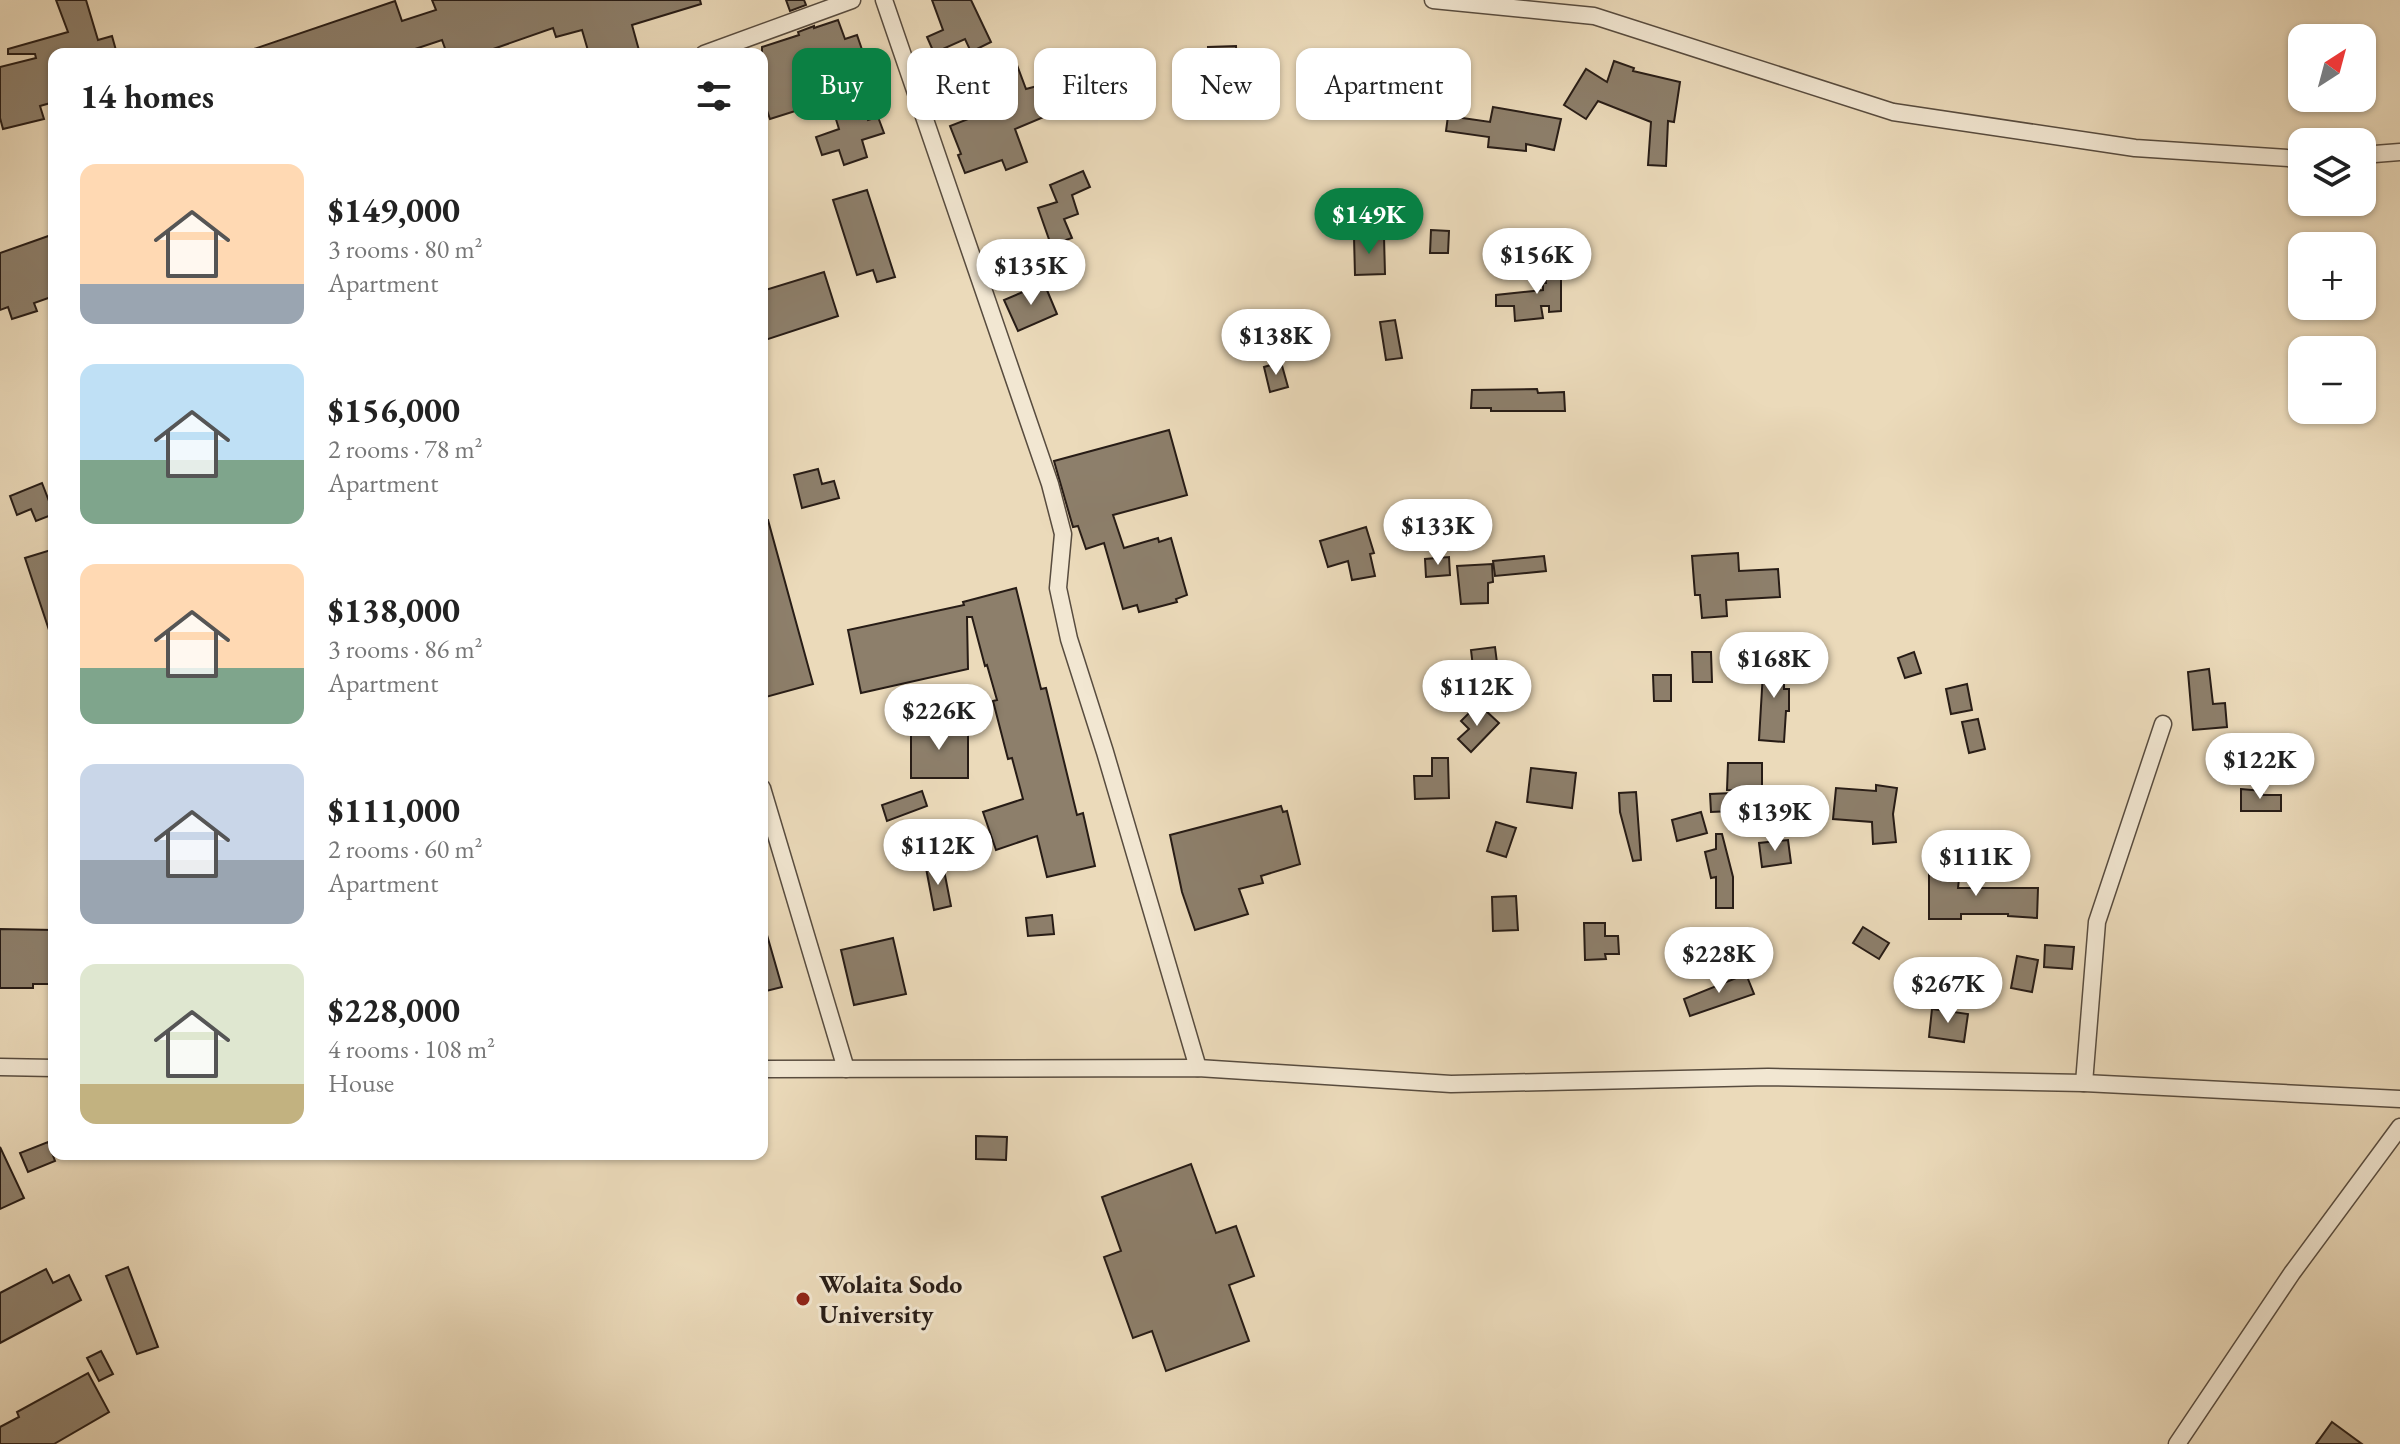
<!DOCTYPE html>
<html lang="en">
<head>
<meta charset="utf-8">
<style>
	:root { --surface:#fff; --page:#f6f6f6; --text:#222; --muted:#767676; --accent:#0b8043 }
	body { margin:0; font-family:"EB Garamond",serif; background:var(--page); color:var(--text); height:100vh; display:flex; flex-direction:column; font-size:30px; white-space:nowrap }
	* { box-sizing:border-box; margin:0 }
	p { font-size:26px; color:var(--muted) }
	.icon { flex:none; width:44px; height:44px; fill:none; stroke:currentColor; stroke-width:2; stroke-linecap:round; stroke-linejoin:round }
	.map { position:relative; flex:1; overflow:hidden }
	.drawer { position:absolute; left:48px; top:48px; width:720px; height:1112px; display:flex; flex-direction:column; background:var(--surface); border-radius:16px; box-shadow:0 2px 6px #0004 }
	.drawer>* { flex:none }
	.banner { position:absolute; left:792px; top:48px; width:760px; height:72px; display:flex; gap:16px }
	.needle { width:52px; rotate:36deg }
	.buttons { position:absolute; left:2288px; top:24px; display:grid; gap:16px }
	.buttons a { display:grid; place-items:center; width:88px; height:88px; border-radius:16px; background:var(--surface); box-shadow:0 2px 6px #0004; font-size:40px }
	.price { position:absolute; translate:-50% -68px; padding:0 18px; border-radius:28px; background:#fff; color:#222; font-size:26px; line-height:52px; filter:drop-shadow(0 2px 4px #0008) }
	.price::after { content:''; position:absolute; left:50%; top:48px; width:24px; height:18px; margin-left:-12px; background:inherit; clip-path:polygon(0 0,100% 0,50% 100%) }
	.price.active { background:var(--accent); color:#fff }
	ul { padding:0; list-style:none }
	li { display:flex; align-items:center; gap:24px; height:200px; padding:0 32px }
	li span { display:grid; place-items:center; flex:none; width:224px; height:160px; border-radius:16px; color:#555 }
	li>.icon { margin-inline-start:auto }
	span .icon { width:96px; height:96px; fill:#fffc; stroke-width:1 }
	li b { font-size:34px }
	h2 { display:flex; justify-content:space-between; align-items:center; height:96px; padding:0 32px; font-size:34px }
	.tag { padding:0 28px; border-radius:16px; background:var(--surface); box-shadow:0 2px 6px #0004; font-size:28px; line-height:72px }
	.tag.active { background:var(--accent); color:#fff }
	.map>svg:first-child { display:block }
	.building { fill:#8d7f6b; stroke:#271c16; stroke-width:2 }
	.lines { fill:none; stroke-linecap:round; stroke-linejoin:round }
	.minor-casing { stroke:#584c3f; stroke-width:19 }
	.minor { stroke:#f2e7d2; stroke-width:16 }
	.poi-dot { fill:#8f2418; stroke:#f2e7d2; stroke-width:3 }
	.labels { text-anchor:middle; stroke-width:6; stroke-linejoin:round; paint-order:stroke }
	.poi-label { font-size:26px; font-weight:bold; fill:#271c16; stroke:#f2e7d2; text-anchor:start }
</style>
</head>
<body>
<div class="map">
<svg width="2400" height="1444" viewBox="0 0 2400 1444">
	<rect width="100%" height="100%" fill="#ebdaba"/>
	<filter id="stains"><feTurbulence type="fractalNoise" baseFrequency=".0025" numOctaves="4"/><feColorMatrix values="0 0 0 0 .2 0 0 0 0 .09 0 0 0 0 .02 0 0 0 .5 -.17"/></filter>
	<radialGradient id="worn" r=".72"><stop offset=".6" stop-color="#630" stop-opacity="0"/><stop offset="1" stop-color="#630" stop-opacity=".3"/></radialGradient>
	<!-- building -->
	<g class="building">
		<polygon points="56,0 86,0 98,40 112,36 117,54 54,54 54,102 40,106 44,119 3,129 0,118 0,67 36,58 35,54 8,54 8,49 68,32"/>
		<polygon points="432,0 700,0 701,4 632,25 640,54 589,54 582,30 556,37 553,28 479,54 447,54 442,40 400,54 249,54 248,51 395,1 402,21 436,10"/>
		<polygon points="786,0 804,0 806,5 790,11"/>
		<polygon points="932,0 971,0 991,42 971,52 965,39 934,53 927,37 943,30"/>
		<polygon points="838,20 845,39 857,35 869,70 853,75 868,120 878,117 884,133 862,140 867,157 844,165 839,150 822,155 816,137 839,129 830,100 770,119 765,105 762,106 762,47 799,35 798,32 814,26 814,28"/>
		<polygon points="1236,46 1237,66 1209,67 1208,47"/>
		<polygon points="1614,61 1634,68 1633,71 1680,82 1674,122 1668,121 1666,166 1648,165 1651,122 1598,101 1586,119 1564,105 1586,69 1607,82"/>
		<polygon points="1017,65 1026,89 1041,85 1051,114 1015,129 1027,162 1006,170 1002,160 965,173 958,155 961,154 950,126 1007,104 1005,100 1008,99 998,72"/>
		<polygon points="1493,107 1561,119 1554,150 1526,144 1526,151 1488,147 1489,137 1446,131 1448,116 1490,122"/>
		<polygon points="1083,171 1090,187 1072,195 1078,214 1064,219 1072,238 1051,245 1038,208 1057,202 1050,185"/>
		<polygon points="867,190 895,277 877,282 873,270 857,275 833,200"/>
		<polygon points="1431,230 1449,231 1448,253 1430,253"/>
		<polygon points="54,234 54,296 34,303 37,311 12,319 8,307 0,310 0,253"/>
		<polygon points="1354,237 1384,237 1385,274 1355,275"/>
		<polygon points="1561,260 1561,311 1549,312 1549,306 1541,306 1543,318 1515,321 1514,306 1496,306 1496,295 1543,290 1543,283 1546,283 1544,261"/>
		<polygon points="824,272 838,316 762,341 762,291"/>
		<polygon points="1044,283 1057,314 1018,331 1004,300"/>
		<polygon points="1324,320 1326,339 1306,341 1303,322"/>
		<polygon points="1395,320 1402,358 1386,360 1380,322"/>
		<polygon points="1281,362 1288,387 1270,392 1264,367"/>
		<polygon points="1537,389 1538,393 1564,392 1565,411 1491,411 1491,408 1471,408 1472,390"/>
		<polygon points="1169,430 1187,495 1113,515 1124,548 1158,538 1159,542 1171,538 1187,595 1176,599 1177,602 1139,612 1137,605 1123,609 1104,543 1086,549 1078,526 1073,527 1054,461"/>
		<polygon points="818,469 822,484 834,481 839,498 802,508 794,475"/>
		<polygon points="42,483 54,514 36,521 31,509 17,515 10,496"/>
		<polygon points="762,520 768,520 813,684 762,698"/>
		<polygon points="1366,527 1374,553 1370,554 1375,576 1352,580 1348,561 1328,567 1320,541"/>
		<polygon points="54,549 54,636 51,636 25,558"/>
		<polygon points="1738,553 1739,571 1778,569 1780,597 1726,600 1727,616 1702,618 1700,595 1695,595 1692,556"/>
		<polygon points="1544,556 1546,571 1495,576 1493,561"/>
		<polygon points="1449,557 1450,575 1426,577 1425,559"/>
		<polygon points="1492,564 1493,582 1488,583 1488,603 1461,604 1457,566"/>
		<polygon points="1016,588 1041,689 1046,688 1077,815 1083,813 1095,866 1047,877 1037,836 996,850 983,812 1023,799 1012,758 1008,759 993,701 997,700 987,665 985,666 972,617 967,617 968,669 861,693 848,630 964,605 963,602"/>
		<polygon points="1495,647 1497,663 1473,667 1471,650"/>
		<polygon points="1692,652 1711,652 1712,682 1693,682"/>
		<polygon points="1914,652 1921,673 1905,678 1898,658"/>
		<polygon points="1764,655 1784,655 1784,689 1789,689 1789,711 1786,711 1784,742 1759,740"/>
		<polygon points="2209,669 2213,704 2225,703 2227,727 2193,730 2188,672"/>
		<polygon points="1653,675 1671,675 1671,701 1654,701"/>
		<polygon points="1967,684 1972,710 1951,714 1946,689"/>
		<polygon points="1474,708 1482,715 1486,711 1499,723 1471,752 1458,739 1469,729 1461,721"/>
		<polygon points="1978,719 1985,749 1969,753 1962,722"/>
		<polygon points="911,726 968,727 968,778 911,778"/>
		<polygon points="1432,758 1448,758 1449,798 1415,799 1414,776 1432,776"/>
		<polygon points="1728,763 1762,763 1762,791 1727,790"/>
		<polygon points="1531,768 1576,773 1572,808 1527,802"/>
		<polygon points="1876,785 1897,788 1893,814 1896,842 1873,844 1872,822 1833,819 1836,788 1876,791"/>
		<polygon points="2241,789 2263,791 2263,795 2281,795 2281,811 2241,811"/>
		<polygon points="922,791 927,806 887,821 882,805"/>
		<polygon points="1636,792 1641,860 1633,861 1620,812 1619,793"/>
		<polygon points="1732,793 1733,811 1711,812 1710,794"/>
		<polygon points="1281,806 1283,812 1287,811 1300,864 1261,876 1263,883 1239,889 1248,914 1195,930 1182,892 1170,835"/>
		<polygon points="1701,812 1707,833 1677,841 1672,820"/>
		<polygon points="1496,822 1516,828 1506,857 1487,851"/>
		<polygon points="1716,834 1722,834 1733,877 1733,908 1716,908 1716,877 1711,878 1705,852 1716,849"/>
		<polygon points="1788,840 1791,863 1762,867 1759,843"/>
		<polygon points="943,865 951,906 934,910 926,868"/>
		<polygon points="1929,868 1960,870 1958,888 2038,888 2037,918 2008,916 2008,914 1961,914 1961,919 1929,919"/>
		<polygon points="1516,896 1518,930 1493,931 1492,897"/>
		<polygon points="1052,915 1054,934 1028,936 1026,918"/>
		<polygon points="1584,923 1605,923 1605,936 1618,936 1619,954 1605,954 1606,959 1585,960"/>
		<polygon points="1863,927 1889,943 1879,959 1853,943"/>
		<polygon points="0,929 54,930 54,984 33,984 33,988 0,988"/>
		<polygon points="767,935 782,987 762,992 762,936"/>
		<polygon points="893,938 906,994 854,1005 841,950"/>
		<polygon points="2045,945 2074,947 2072,969 2044,967"/>
		<polygon points="2017,956 2038,960 2032,992 2011,988"/>
		<polygon points="1746,974 1754,994 1690,1016 1684,999"/>
		<polygon points="1932,1009 1968,1014 1964,1042 1929,1037"/>
		<polygon points="976,1136 1007,1137 1006,1160 976,1159"/>
		<polygon points="48,1142 55,1161 28,1172 20,1153"/>
		<polygon points="0,1147 24,1198 0,1209"/>
		<polygon points="1191,1164 1216,1233 1236,1226 1254,1276 1229,1285 1249,1341 1166,1371 1152,1331 1133,1338 1104,1257 1121,1251 1102,1197"/>
		<polygon points="128,1267 158,1347 137,1354 106,1276"/>
		<polygon points="46,1269 53,1283 69,1275 81,1300 0,1343 0,1293"/>
		<polygon points="101,1351 113,1374 99,1381 87,1358"/>
		<polygon points="88,1373 109,1412 54,1444 0,1444 0,1427 19,1417 17,1412"/>
		<polygon points="2332,1422 2362,1444 2316,1444"/>
	</g>
	<g class="lines">
		<defs>
			<g id="minor">
				<polyline points="884,0 1050,484 1063,534 1058,588 1069,639 1105,752 1198,1068"/>
				<polyline points="1433,0 1594,16 1893,112 2135,148 2302,159"/>
				<polyline points="704,54 852,0"/>
				<polyline points="2362,155 2400,152"/>
				<polyline points="762,788 846,1069"/>
				<polyline points="0,1067 54,1068"/>
				<polyline points="762,1069 1198,1068 1451,1084 1768,1077 2084,1083 2400,1099"/>
				<polyline points="2084,1083 2097,922 2163,724"/>
				<polyline points="2177,1444 2292,1273 2400,1127"/>
			</g>
		</defs>
		<!-- minor casing -->
		<use href="#minor" class="minor-casing"/>
		<!-- minor -->
		<use href="#minor" class="minor"/>
	</g>
	<!-- markers -->
	<circle class="poi-dot" cx="803" cy="1299" r="8"/>
	<g class="labels">
		<!-- poi labels -->
		<g class="poi-label">
			<text x="819" y="1293">Wolaita Sodo<tspan x="819" dy="30">University</tspan></text>
		</g>
	</g>
	<rect width="100%" height="100%" filter="url(#stains)"/>
	<rect width="100%" height="100%" fill="url(#worn)"/>
</svg>
<div class="buttons">
<a><svg class="needle" viewBox="-14 -14 28 28"><path d="M0-13l5 13h-10z" fill="#e53935"/><path d="M0 13l5-13h-10z" fill="#767676"/></svg></a>
<a><svg class="icon" aria-label="layers" viewBox="0 0 24 24"><path d="M12 4l9 5-9 5-9-5zM3 14l9 5 9-5"/></svg></a>
<a>+</a>
<a>−</a>
</div>
<b class="price active" style="left:1369px;top:256px">$149K</b>
<b class="price" style="left:1537px;top:296px">$156K</b>
<b class="price" style="left:1031px;top:307px">$135K</b>
<b class="price" style="left:1276px;top:377px">$138K</b>
<b class="price" style="left:1438px;top:567px">$133K</b>
<b class="price" style="left:1774px;top:700px">$168K</b>
<b class="price" style="left:1477px;top:728px">$112K</b>
<b class="price" style="left:939px;top:752px">$226K</b>
<b class="price" style="left:2260px;top:801px">$122K</b>
<b class="price" style="left:1775px;top:853px">$139K</b>
<b class="price" style="left:938px;top:887px">$112K</b>
<b class="price" style="left:1976px;top:898px">$111K</b>
<b class="price" style="left:1719px;top:995px">$228K</b>
<b class="price" style="left:1948px;top:1025px">$267K</b>
<div class="banner">
<a class="tag active">Buy</a>
<a class="tag">Rent</a>
<a class="tag">Filters</a>
<a class="tag">New</a>
<a class="tag">Apartment</a>
</div>
<section class="drawer">
<h2>14 homes<svg class="icon" aria-label="filters" viewBox="0 0 24 24"><path d="M4 7h16M4 17h16"/><circle cx="9" cy="7" r="2"/><circle cx="15" cy="17" r="2"/></svg></h2>
<ul>
<li><span style="background:linear-gradient(#ffd9b3 75%,#9aa5b1 0)"><svg class="icon" aria-label="home" viewBox="0 0 24 24"><path d="M3 11l9-7 9 7M6 9v11h12V9"/></svg></span><div><b>$149,000</b><p>3 rooms · 80 m²</p><p>Apartment</p></div></li>
<li><span style="background:linear-gradient(#bfe0f5 60%,#7fa58c 0)"><svg class="icon" aria-label="home" viewBox="0 0 24 24"><path d="M3 11l9-7 9 7M6 9v11h12V9"/></svg></span><div><b>$156,000</b><p>2 rooms · 78 m²</p><p>Apartment</p></div></li>
<li><span style="background:linear-gradient(#ffd9b3 65%,#7fa58c 0)"><svg class="icon" aria-label="home" viewBox="0 0 24 24"><path d="M3 11l9-7 9 7M6 9v11h12V9"/></svg></span><div><b>$138,000</b><p>3 rooms · 86 m²</p><p>Apartment</p></div></li>
<li><span style="background:linear-gradient(#c9d6e8 60%,#9aa5b1 0)"><svg class="icon" aria-label="home" viewBox="0 0 24 24"><path d="M3 11l9-7 9 7M6 9v11h12V9"/></svg></span><div><b>$111,000</b><p>2 rooms · 60 m²</p><p>Apartment</p></div></li>
<li><span style="background:linear-gradient(#dfe7d0 75%,#c2b280 0)"><svg class="icon" aria-label="home" viewBox="0 0 24 24"><path d="M3 11l9-7 9 7M6 9v11h12V9"/></svg></span><div><b>$228,000</b><p>4 rooms · 108 m²</p><p>House</p></div></li>
</ul>
</section>
</div>
</body>
</html>
